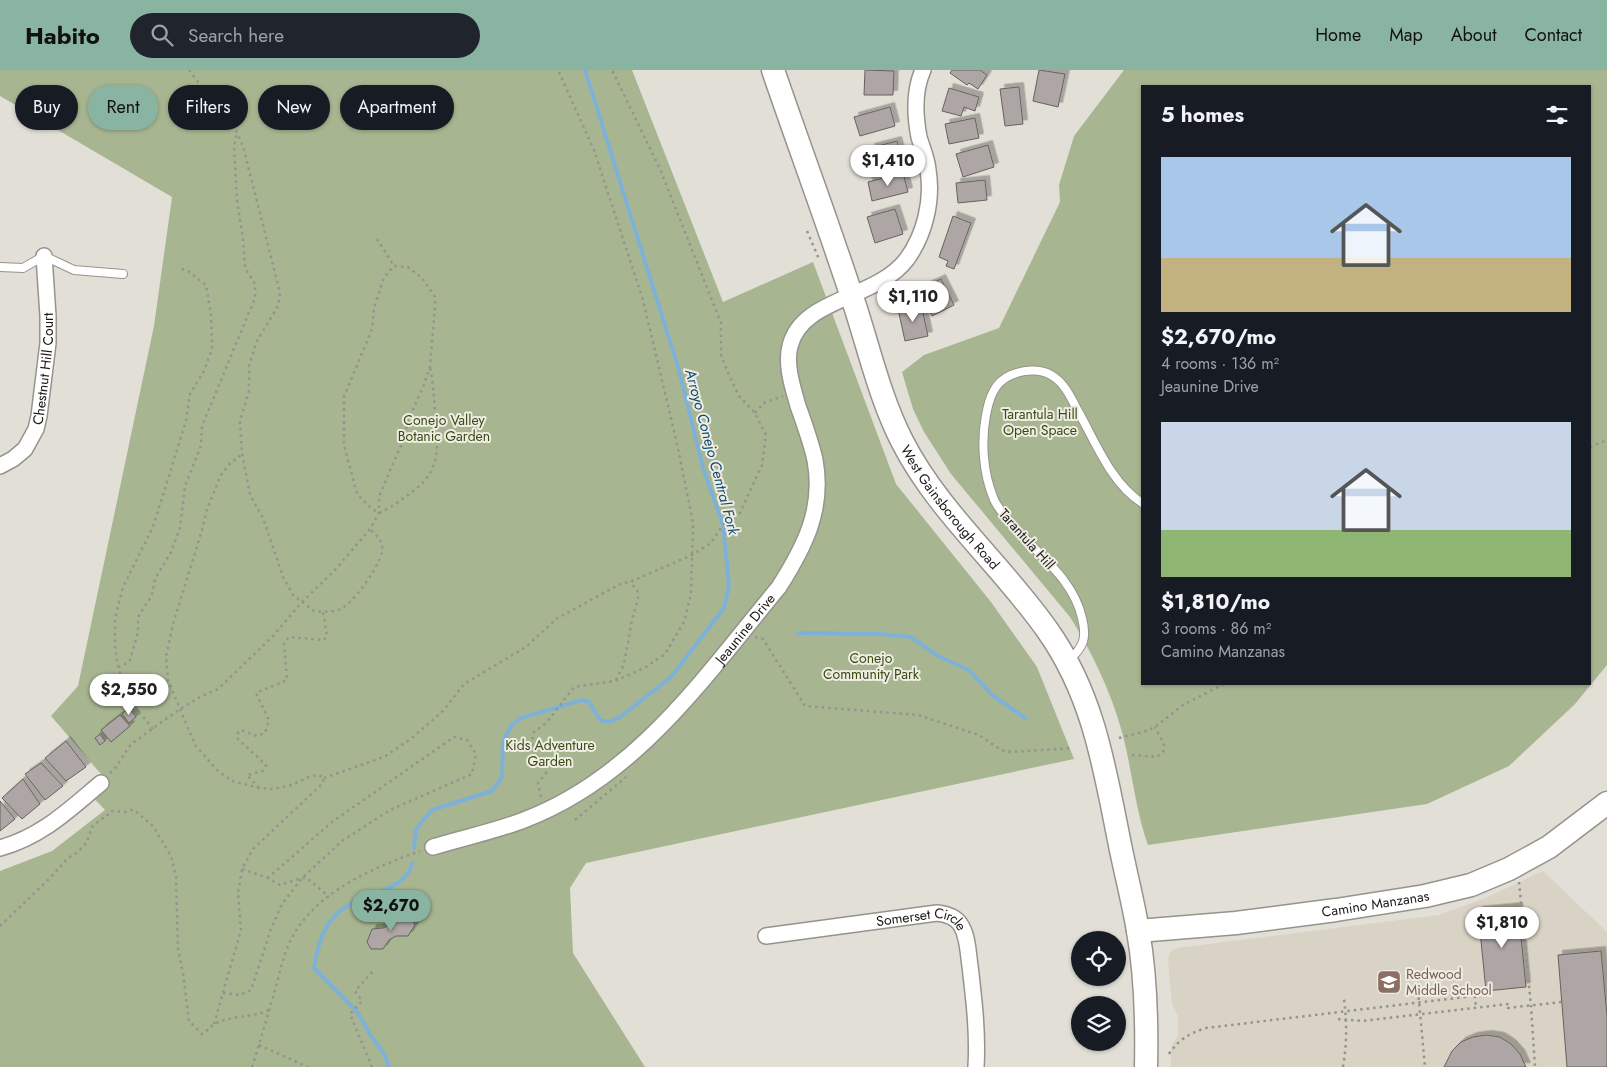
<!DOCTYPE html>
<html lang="en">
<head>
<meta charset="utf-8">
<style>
	:root { --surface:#171b24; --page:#20242c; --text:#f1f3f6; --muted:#9ea1a6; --accent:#8ab4a2 }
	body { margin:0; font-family:Jost,sans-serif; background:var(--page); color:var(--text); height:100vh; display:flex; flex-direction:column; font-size:19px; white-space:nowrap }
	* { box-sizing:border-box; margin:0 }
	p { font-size:16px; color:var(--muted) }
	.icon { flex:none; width:28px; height:28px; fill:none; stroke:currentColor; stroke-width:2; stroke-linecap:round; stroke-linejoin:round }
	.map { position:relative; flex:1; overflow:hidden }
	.sheet { position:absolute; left:1141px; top:15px; width:450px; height:600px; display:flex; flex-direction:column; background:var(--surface); border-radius:0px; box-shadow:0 1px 4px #0004 }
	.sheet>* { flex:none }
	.hud { position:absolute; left:15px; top:15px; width:475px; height:45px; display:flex; gap:10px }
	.fabs { position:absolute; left:1071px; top:861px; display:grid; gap:10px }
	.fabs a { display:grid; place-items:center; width:55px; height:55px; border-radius:50%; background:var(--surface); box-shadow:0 1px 4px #0004; font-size:25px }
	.price { position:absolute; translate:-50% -42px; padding:0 11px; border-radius:18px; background:#fff; color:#222; font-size:16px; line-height:32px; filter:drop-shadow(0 1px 2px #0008) }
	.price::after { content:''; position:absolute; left:50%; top:30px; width:15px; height:11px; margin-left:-8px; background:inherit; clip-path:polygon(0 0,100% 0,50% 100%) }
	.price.active { background:var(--accent); color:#111 }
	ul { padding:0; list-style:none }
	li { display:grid; align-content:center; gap:10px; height:265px; padding:0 20px }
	li span { display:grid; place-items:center; height:155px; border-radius:0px; color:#555 }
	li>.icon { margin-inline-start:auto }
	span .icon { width:90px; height:90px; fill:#fffc; stroke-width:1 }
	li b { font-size:21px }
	h2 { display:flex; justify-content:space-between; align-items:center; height:60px; padding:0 20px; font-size:21px }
	.tag { padding:0 18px; border-radius:22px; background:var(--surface); box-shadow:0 1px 4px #0004; font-size:18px; line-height:45px }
	.tag.active { background:var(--accent); color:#111 }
	header { display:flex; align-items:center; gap:30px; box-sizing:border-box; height:70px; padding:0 25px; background:var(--accent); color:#111 }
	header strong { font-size:24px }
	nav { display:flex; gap:28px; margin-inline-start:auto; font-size:18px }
	.search { width:350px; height:45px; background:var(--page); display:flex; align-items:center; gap:12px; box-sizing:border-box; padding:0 18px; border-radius:28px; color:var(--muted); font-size:19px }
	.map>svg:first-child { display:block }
	.built { fill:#d9d3c5 }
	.green { fill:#a7b691; fill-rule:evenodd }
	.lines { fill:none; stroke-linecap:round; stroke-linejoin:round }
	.stream { stroke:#7fb1d8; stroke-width:4 }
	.building { fill:#aea6a4; stroke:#68615f; filter:url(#shadow) }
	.lane-casing { stroke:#96938c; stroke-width:10 }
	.street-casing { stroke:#96938c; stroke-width:18 }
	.secondary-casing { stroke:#96938c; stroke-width:25 }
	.path { stroke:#96938e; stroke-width:2.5; stroke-dasharray:2.5 4; stroke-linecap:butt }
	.lane { stroke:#fff; stroke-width:8 }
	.street { stroke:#fff; stroke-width:15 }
	.secondary { stroke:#fff; stroke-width:22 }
	.labels { text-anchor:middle; stroke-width:4; stroke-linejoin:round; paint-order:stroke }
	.street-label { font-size:14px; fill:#1b1a18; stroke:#efece4 }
	.park-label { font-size:14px; fill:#374b10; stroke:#efece4 }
	.education-label { font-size:14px; fill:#785e54; stroke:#efece4; text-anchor:start }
	.water-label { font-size:15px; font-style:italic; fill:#104c71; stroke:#efece4 }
</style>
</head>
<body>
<header>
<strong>Habito</strong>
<div class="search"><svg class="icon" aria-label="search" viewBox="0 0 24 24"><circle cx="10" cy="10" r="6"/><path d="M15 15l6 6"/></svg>Search here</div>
<nav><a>Home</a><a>Map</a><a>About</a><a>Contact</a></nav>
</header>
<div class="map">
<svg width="1607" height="997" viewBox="0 0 1607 997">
	<defs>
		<filter id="shadow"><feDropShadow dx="4.5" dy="-4.5" stdDeviation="0" flood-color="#0004"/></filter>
	</defs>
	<rect width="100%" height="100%" fill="#e2dfd7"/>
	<!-- built -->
	<polygon class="built" points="1543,801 1607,862 1607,997 1171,997 1171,977 1178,965 1178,946 1172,934 1168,890 1170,882 1177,878 1439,845 1488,827"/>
	<!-- green -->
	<g class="green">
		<polygon points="0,0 632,0 723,232 813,192 896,414 991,532 1037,597 1074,689 586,793 570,818 573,883 645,997 0,997 0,801 52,781 105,740 85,719 101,704 51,646 78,616 154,256 172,127 0,26"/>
		<path d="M 1124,0 L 1607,0 L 1607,595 L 1575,634 L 1509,696 L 1427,734 L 1148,775 C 1135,739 1132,699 1122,662 C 1111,622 1092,582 1070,547 L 951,404 L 924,362 L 913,339 L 902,302 L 924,285 L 999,258 L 1060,132 L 1059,115 L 1074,66 ZM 1142,16 L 1590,16 L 1590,614 L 1142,614 Z"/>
	</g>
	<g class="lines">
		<!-- stream -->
		<g class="stream">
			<polyline points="798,563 881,564 911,567 938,586 969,600 992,625 1025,648"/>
			<polyline points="414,778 416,759 432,740 492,721 502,707 503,671 511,656 521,648 582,630 589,632 600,650 608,652 619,648 671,607 724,538 729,516 723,455 703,398 679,300 585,0"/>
			<path d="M 389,997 L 384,984 L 369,963 L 358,943 L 314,898 C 318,875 323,852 344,838 C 362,824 408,820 412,793"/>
		</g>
	</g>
	<!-- building -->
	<g class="building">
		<polygon points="865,0 894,1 893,25 864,25"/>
		<polygon points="952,0 980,0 987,5 978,19 969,13 967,15 950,3"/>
		<polygon points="1039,0 1065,4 1058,37 1033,31"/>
		<polygon points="1019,17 1023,54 1005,56 1000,19"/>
		<polygon points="949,18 979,27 975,41 964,37 961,46 942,41"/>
		<polygon points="890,37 895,56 860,66 854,47"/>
		<polygon points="975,48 979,68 949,74 945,54"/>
		<polygon points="897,71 904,96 877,103 870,78"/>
		<polygon points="988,75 994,97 963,107 956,84"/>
		<polygon points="903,103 908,122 872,131 868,112"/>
		<polygon points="985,110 987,130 958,133 956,113"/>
		<polygon points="895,139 903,164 875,173 867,147"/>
		<polygon points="953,146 971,153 954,199 946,196 948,191 939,187"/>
		<polygon points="941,209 954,235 932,246 919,219"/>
		<polygon points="921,234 928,266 905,271 898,239"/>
		<polygon points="129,638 136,647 129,653 122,644"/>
		<polygon points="120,645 130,656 111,672 101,660"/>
		<polygon points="100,664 105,671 100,675 95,668"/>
		<polygon points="66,671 86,697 66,711 45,688"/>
		<polygon points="41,693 63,716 45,730 25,704"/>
		<polygon points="23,709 40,734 22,749 2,728"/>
		<polygon points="0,731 15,749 0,761"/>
		<polygon points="1518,837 1526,917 1486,921 1478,841"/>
		<polygon points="399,844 410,846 415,855 408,866 396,866 389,870 383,879 371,879 367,872 372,859 383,858 390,855"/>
		<polygon points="1601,881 1607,946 1607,997 1567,997 1558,885"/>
		<polygon points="1487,965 1500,967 1511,974 1520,984 1526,997 1444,997 1452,981 1461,972 1473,967"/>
	</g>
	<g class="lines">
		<defs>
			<g id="lane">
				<polyline points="0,197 23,198 44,186 74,200 123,204"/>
				<path d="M 1068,591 C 1084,577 1087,568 1082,548 C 1073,507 1035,483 1010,452 C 1004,445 996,436 993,427 C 983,402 981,371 986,345 C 989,329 994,312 1011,305 C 1023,300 1039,298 1051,305 C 1065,313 1071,328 1078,341 C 1096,373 1111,413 1142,433"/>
			</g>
			<g id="street">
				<path id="s1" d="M 0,396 L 13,389 L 25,379 L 36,359 L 39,346 L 48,273 L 48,246 L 44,186"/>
				<path id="s2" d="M 433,777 C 462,768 496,761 524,750 C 637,707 705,606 779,517 C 805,476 824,439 815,390 C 811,372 804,353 798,336 C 793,318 785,295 790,276 C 802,227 876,230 907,189 C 925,164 933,130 928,100 C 927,88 922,78 919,67 C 915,46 914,20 923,0"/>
				<path d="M 0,778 C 41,767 69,740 101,713"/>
				<path id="s3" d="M 766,866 L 937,843 C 946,844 955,846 960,854 C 968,865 968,883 970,896 C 974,930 978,963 976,997"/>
			</g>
			<g id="secondary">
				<path id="s4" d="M 773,0 C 799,76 827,151 852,227 C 868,274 879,326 902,371 C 938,442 1002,495 1048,561 C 1093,625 1104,695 1119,770 C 1125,801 1133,831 1138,861 C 1146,906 1147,952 1146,997"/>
				<path id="s5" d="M 1138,861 L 1236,853 L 1336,840 L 1425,826 L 1471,815 L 1509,799 L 1549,777 L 1607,733"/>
			</g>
		</defs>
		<!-- lane casing -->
		<use href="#lane" class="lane-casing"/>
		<!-- street casing -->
		<use href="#street" class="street-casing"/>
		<!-- secondary casing -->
		<use href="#secondary" class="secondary-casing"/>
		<!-- path -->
		<g class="path">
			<path d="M 189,0 L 201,16 L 226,38 L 243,76 L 280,223 L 278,236 L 257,271 L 249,296 L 249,321 L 240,351 L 242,383 L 250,425 L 263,448 L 283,507 L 293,525 L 314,541 C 322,542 330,542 338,540 C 352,536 379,497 382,482 C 384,472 377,466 370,459"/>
			<polyline points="807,161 819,189"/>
			<polyline points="377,169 394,196"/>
			<polyline points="755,343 764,333 783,326"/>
			<polyline points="1590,377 1607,370"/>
			<polyline points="755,567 763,569 805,636 918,645 979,665 1001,680 1011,682 1073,678"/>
			<polyline points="118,597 124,595 130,590 138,562 138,547 152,525 155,509 171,482 180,458 185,416 201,376 202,356 255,228 255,214 245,198 243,169 237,130 234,77 237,62"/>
			<polyline points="616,610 624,594 632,550 638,528 637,520 630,512"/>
			<polyline points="153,659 131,632 118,597 115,576 115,548 123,517 153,457 186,351 190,324 204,301 212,279 211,244 206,215 188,201 179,198"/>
			<polyline points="1119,668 1146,661 1155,657 1183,635 1224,614"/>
			<polyline points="1132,685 1157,687 1163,682 1164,675 1155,657"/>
			<path d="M 110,703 L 116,697 L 131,674 L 180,639 L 202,626 L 218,619 L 272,567 L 302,532 L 335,500 L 370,459 L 379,443 L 379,427 L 391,398 L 401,376 L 410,346 L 423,317 L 430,297 L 435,237 L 435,227 L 422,208 L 408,197 L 394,196 L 388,202 L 383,210 L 374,238 L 372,259 L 344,327 L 344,375 L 357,424 L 370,437 L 379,443 C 388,439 397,433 405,427 C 441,404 439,381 435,343 C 434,327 433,312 430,297"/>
			<polyline points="324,708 384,687 412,668 443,641 464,614 526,577 556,549 622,513 630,512 692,485 711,473 723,455 740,443 762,395 766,365 755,343 739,326 728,303 721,285 721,253 660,99 612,0"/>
			<polyline points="259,718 247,705 263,701 266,695 238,669 237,664 241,660 257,666 265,663 269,650 256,623 287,610 284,573 289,567 324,570 327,566 323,542"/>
			<polyline points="541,727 538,713 546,703 546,699 532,678 533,663 547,652 574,617 615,611 646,597 665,584 684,552 691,524 693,453 678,378 643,230 594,80 558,0"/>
			<polyline points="575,750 626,707"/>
			<polyline points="242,799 268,808 280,815 302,808 307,808 329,827"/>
			<polyline points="1519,812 1531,936 1535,997"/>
			<path d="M 0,856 L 47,811 L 68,788 L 78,782 L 87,772 L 92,757 L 101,749 L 106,747 L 111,741 L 125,742 L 130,740 L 134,740 L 153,756 L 171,786 L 176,807 L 178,879 L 183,903 L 189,951 L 202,964 C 208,961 210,956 215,954 C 231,945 252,948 269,940"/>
			<polyline points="1458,915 1475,927 1476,937"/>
			<polyline points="1418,921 1425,997"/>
			<polyline points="223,923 240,925 251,920 271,859 282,834 302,808 342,771 390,740 472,704 476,684 467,670 454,667 332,752 268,808"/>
			<polyline points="1338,949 1362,951 1509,934 1508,938 1561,932"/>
			<polyline points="214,954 241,860 238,823 242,799 253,779 322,714 324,708 319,705 310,706 292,715 273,719 259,718 232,711 218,701 195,675 168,610 166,587 173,554 202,460 207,439 221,405 231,392 238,388 242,383"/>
			<polyline points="259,975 308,997"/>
			<path d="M 1169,984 C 1178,970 1190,963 1206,958 L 1465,927 L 1470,924"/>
			<path d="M 252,997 C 261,969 269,941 277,913 C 280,901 283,888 288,876 C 310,824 370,799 420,781"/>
			<polyline points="372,997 350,944 362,931 355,921 375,899"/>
			<path d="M 1343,997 C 1347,974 1347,952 1344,929"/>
		</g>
		<!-- lane -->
		<use href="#lane" class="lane"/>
		<!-- street -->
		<use href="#street" class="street"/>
		<!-- secondary -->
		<use href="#secondary" class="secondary"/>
	</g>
	<!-- icons -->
	<defs>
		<symbol id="school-square" viewBox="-11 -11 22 22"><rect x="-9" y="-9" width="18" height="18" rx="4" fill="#8d6e63" stroke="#efece4"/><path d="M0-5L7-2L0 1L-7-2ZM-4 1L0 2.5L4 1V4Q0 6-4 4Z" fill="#fff"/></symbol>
	</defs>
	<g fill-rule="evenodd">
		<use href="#school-square" x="1375" y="898" width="28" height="28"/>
	</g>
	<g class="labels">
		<!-- street labels -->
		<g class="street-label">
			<text dy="5" stroke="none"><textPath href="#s1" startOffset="114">Chestnut Hill Court</textPath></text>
			<text dy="5" stroke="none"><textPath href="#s4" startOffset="475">West Gainsborough Road</textPath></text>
			<text transform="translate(1027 469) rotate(48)" y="5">Tarantula Hill</text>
			<text dy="5" stroke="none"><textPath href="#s2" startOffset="391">Jeaunine Drive</textPath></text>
			<text dy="5" stroke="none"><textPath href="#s5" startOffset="239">Camino Manzanas</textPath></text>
			<text dy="5" stroke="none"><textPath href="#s3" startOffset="158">Somerset Circle</textPath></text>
		</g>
		<!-- park labels -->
		<g class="park-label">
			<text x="1040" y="349">Tarantula Hill<tspan x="1040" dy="16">Open Space</tspan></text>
			<text x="444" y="355">Conejo Valley<tspan x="444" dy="16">Botanic Garden</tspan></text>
			<text x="871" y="593">Conejo<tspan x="871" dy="16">Community Park</tspan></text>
			<text x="550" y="680">Kids Adventure<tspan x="550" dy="16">Garden</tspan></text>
		</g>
		<!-- education labels -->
		<g class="education-label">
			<text x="1406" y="909">Redwood<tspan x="1406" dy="16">Middle School</tspan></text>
		</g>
		<!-- water labels -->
		<g class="water-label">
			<text transform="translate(712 382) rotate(75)" y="5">Arroyo Conejo Central Fork</text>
		</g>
	</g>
</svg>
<div class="fabs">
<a><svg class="icon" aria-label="locate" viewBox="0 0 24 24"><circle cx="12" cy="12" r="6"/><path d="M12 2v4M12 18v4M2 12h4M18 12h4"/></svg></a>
<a><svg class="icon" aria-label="layers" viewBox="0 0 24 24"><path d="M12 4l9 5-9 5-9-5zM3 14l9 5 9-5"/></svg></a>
</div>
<b class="price" style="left:888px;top:117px">$1,410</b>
<b class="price" style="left:913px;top:253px">$1,110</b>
<b class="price" style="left:129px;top:646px">$2,550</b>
<b class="price active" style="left:391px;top:862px">$2,670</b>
<b class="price" style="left:1502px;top:879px">$1,810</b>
<div class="hud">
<a class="tag">Buy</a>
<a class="tag active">Rent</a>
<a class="tag">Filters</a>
<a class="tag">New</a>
<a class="tag">Apartment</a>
</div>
<section class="sheet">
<h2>5 homes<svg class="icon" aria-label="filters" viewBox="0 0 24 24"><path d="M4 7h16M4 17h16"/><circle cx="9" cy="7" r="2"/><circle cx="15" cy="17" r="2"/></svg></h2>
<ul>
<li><span style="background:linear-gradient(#a9c7e8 65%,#c2b280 0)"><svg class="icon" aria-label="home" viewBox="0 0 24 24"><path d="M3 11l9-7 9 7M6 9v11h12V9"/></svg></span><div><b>$2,670/mo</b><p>4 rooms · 136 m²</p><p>Jeaunine Drive</p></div></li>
<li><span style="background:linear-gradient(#c9d6e8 70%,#8fb573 0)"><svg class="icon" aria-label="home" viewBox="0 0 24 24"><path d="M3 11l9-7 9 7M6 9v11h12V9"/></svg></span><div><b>$1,810/mo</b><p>3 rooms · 86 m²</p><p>Camino Manzanas</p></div></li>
</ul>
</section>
</div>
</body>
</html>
